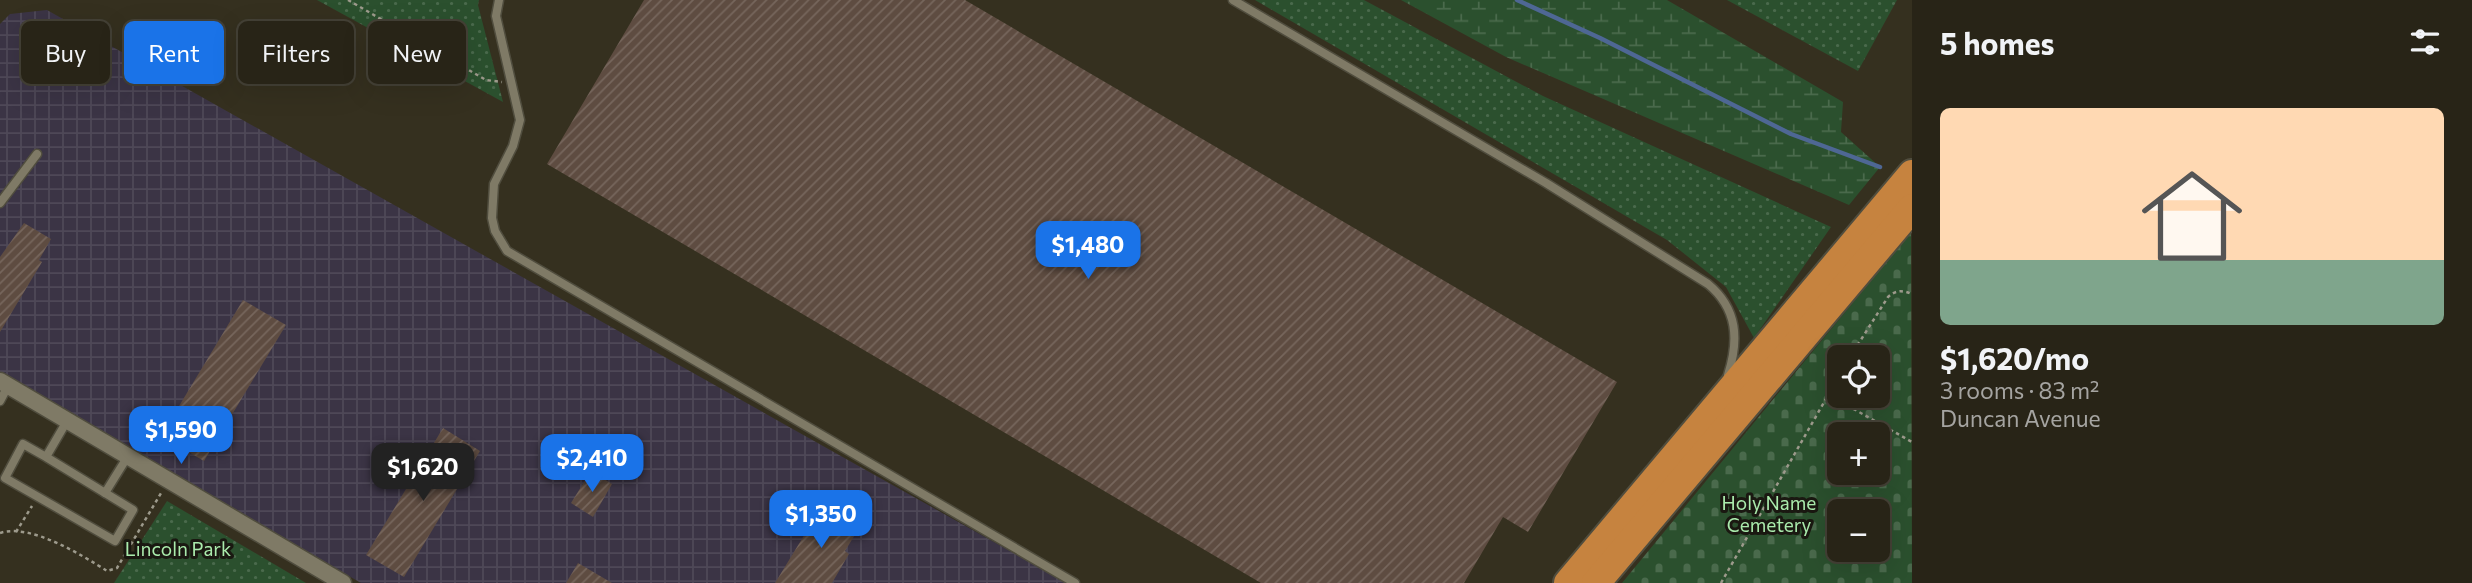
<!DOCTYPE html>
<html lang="en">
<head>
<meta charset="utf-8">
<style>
	:root { --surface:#282417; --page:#343024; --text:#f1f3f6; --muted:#a5a4a1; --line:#444136; --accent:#1a73e8 }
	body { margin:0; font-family:Commissioner,sans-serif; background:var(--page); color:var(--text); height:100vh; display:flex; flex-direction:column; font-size:26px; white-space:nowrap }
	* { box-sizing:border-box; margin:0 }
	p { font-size:23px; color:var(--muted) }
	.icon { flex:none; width:38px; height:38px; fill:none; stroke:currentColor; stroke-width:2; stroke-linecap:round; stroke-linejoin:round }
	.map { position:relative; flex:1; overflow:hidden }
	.drawer { display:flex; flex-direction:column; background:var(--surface); width:560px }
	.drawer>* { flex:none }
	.guide { position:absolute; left:21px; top:21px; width:665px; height:63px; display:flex; gap:14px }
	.tools { position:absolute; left:1827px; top:345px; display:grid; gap:14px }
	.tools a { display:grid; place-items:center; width:63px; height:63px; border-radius:10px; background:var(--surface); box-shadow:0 7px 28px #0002,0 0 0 2px var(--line); font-size:35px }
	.price { position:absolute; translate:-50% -60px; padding:0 16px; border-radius:14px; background:var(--accent); color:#fff; font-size:23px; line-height:46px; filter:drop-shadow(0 2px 4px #0008) }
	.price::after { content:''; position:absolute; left:50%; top:42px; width:21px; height:16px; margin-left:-10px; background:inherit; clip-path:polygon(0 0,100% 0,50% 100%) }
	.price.current { background:#222; color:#fff }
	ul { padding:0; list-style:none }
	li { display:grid; align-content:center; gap:14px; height:371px; padding:0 28px }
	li+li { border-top:2px solid var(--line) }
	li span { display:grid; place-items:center; height:217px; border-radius:10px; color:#555 }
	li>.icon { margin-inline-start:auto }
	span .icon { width:126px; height:126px; fill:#fffc; stroke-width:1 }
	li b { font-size:30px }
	h2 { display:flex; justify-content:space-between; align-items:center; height:84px; padding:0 28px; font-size:30px }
	.pill { padding:0 24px; border-radius:10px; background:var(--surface); box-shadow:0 7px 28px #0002,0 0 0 2px var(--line); font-size:24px; line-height:63px }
	.pill.current { background:var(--accent); color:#fff }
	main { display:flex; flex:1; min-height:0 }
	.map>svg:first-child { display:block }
	.industrial { fill:url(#industrial-grid) }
	.grass { fill:url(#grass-dots) }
	.wetland { fill:url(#wetland-marsh) }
	.cemetery { fill:url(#cemetery-stones); fill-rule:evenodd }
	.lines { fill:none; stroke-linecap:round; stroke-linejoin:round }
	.stream { stroke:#4e6794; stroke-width:4.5 }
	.building { fill:url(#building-hatch) }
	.service-casing { stroke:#504d3e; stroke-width:11 }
	.minor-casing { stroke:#504d3e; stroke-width:19 }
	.trunk-casing { stroke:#504d3e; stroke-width:32 }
	.path { stroke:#9d9a8c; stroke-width:2.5; stroke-dasharray:3.5 3.5; stroke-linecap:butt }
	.service { stroke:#7f7a66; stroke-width:8 }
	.minor { stroke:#7f7a66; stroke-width:16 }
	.trunk { stroke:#c6833f; stroke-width:28 }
	.labels { text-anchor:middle; stroke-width:6; stroke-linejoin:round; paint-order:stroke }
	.park-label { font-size:19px; fill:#aaebac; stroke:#1a1811 }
</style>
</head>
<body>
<main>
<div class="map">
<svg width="1912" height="583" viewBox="0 0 1912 583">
	<defs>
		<pattern id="industrial-grid" width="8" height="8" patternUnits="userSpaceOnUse" patternTransform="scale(1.75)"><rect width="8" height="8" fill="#3b3445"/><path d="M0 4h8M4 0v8" fill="none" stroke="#4e4857"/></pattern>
		<pattern id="grass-dots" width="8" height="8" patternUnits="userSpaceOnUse" patternTransform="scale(1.75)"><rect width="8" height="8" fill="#2b502e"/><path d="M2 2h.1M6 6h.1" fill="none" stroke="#4a6a4c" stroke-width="1.8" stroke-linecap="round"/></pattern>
		<pattern id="wetland-marsh" width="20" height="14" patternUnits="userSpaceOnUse" patternTransform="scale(1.75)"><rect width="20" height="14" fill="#2b502e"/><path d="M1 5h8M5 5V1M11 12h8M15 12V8" fill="none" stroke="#4a6a4c"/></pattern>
		<pattern id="cemetery-stones" width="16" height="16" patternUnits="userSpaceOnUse" patternTransform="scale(1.75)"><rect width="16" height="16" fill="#2b502e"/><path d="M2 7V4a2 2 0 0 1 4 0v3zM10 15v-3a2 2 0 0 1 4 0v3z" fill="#4a6a4c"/></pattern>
		<pattern id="building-hatch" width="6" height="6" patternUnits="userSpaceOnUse" patternTransform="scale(1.75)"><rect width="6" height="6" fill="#5e4c41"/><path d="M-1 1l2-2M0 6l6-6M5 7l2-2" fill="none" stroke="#76665c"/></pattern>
	</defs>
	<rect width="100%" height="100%" fill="#35301f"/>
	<!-- industrial -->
	<polygon class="industrial" points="47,10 1067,583 361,583 0,374 0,24 10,14"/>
	<!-- grass -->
	<g class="grass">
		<polygon points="317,0 479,0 478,5 503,102"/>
		<polygon points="1255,0 1364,0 1543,96 1831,227 1754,338 1726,287 1667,240"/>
		<polygon points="1727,0 1897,0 1858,71"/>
		<polygon points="167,501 306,583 114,583"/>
	</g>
	<!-- wetland -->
	<polygon class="wetland" points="1401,0 1667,0 1843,102 1841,132 1880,167 1849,205 1506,57"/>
	<!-- cemetery -->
	<path class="cemetery" d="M 1911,232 L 1912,583 L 1622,583 ZM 1839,357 L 1878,357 L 1878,396 L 1839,396 ZM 1839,434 L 1878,434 L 1878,472 L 1839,472 ZM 1839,511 L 1878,511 L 1878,550 L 1839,550 Z"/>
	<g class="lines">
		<!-- stream -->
		<polyline class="stream" points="1517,0 1600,38 1791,134 1880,167"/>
	</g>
	<!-- building -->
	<g class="building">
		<polygon points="644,0 965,0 1617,382 1528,532 1503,517 1464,583 1261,583 547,164"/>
		<polygon points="24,223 51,239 39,260 42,262 0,332 0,257"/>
		<polygon points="243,300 286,325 204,461 161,436"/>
		<polygon points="443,428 480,451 404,577 366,555"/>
		<polygon points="591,471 612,484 593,517 571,503"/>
		<polygon points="826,504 861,525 845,551 849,554 832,583 775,583 808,529 810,531"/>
		<polygon points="578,563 612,583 566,583"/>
	</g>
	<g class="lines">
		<defs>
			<g id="service">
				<polyline points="499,0 496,16 520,120 513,146 494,184 492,218 495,231 507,251 1075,583"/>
				<path d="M 1233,0 L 1546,183 L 1708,284 C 1738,309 1739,340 1728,375"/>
				<polyline points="0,203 37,154"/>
				<polyline points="0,401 8,386"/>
				<polyline points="46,457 133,510 115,541 5,478 23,444 46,457 67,421"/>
				<polyline points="105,493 128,456"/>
			</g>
			<polyline id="minor" points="0,381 343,583"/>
			<g id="trunk">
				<polyline points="1568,583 1912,174"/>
				<polyline points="1596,583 1912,208"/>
			</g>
		</defs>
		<!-- service casing -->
		<use href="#service" class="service-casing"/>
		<!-- minor casing -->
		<use href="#minor" class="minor-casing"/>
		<!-- trunk casing -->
		<use href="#trunk" class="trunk-casing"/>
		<!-- path -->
		<g class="path">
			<polyline points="348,0 486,80 502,82"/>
			<path d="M 1850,357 L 1888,297 C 1896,290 1902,290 1912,294"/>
			<polyline points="1829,395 1912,442"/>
			<polyline points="16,532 32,506"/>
			<path d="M 0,533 C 30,523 82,555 107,571 L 117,568 L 161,493"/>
			<polyline points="1721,583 1839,376"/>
		</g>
		<!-- service -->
		<use href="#service" class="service"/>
		<!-- minor -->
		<use href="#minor" class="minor"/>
		<!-- trunk -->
		<use href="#trunk" class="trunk"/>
	</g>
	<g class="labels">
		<!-- park labels -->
		<g class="park-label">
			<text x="1769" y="510">Holy Name<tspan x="1769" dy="22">Cemetery</tspan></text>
			<text x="178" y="556">Lincoln Park</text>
		</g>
	</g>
</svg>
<div class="tools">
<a><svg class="icon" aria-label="locate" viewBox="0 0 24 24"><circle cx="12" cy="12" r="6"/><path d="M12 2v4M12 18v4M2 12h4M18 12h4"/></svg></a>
<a>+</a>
<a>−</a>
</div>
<b class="price" style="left:1088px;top:281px">$1,480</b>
<b class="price" style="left:181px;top:466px">$1,590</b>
<b class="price" style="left:592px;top:494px">$2,410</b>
<b class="price current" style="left:423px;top:503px">$1,620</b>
<b class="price" style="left:821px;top:550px">$1,350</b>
<div class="guide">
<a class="pill">Buy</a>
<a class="pill current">Rent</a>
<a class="pill">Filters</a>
<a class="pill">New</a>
</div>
</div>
<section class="drawer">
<h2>5 homes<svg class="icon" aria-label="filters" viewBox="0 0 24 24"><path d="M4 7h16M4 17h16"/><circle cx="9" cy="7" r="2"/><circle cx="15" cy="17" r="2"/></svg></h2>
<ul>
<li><span style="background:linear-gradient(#ffd9b3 70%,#7fa58c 0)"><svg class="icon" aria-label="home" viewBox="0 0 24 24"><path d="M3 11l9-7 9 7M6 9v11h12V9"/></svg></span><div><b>$1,620/mo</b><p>3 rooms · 83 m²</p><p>Duncan Avenue</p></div></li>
</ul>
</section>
</main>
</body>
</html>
